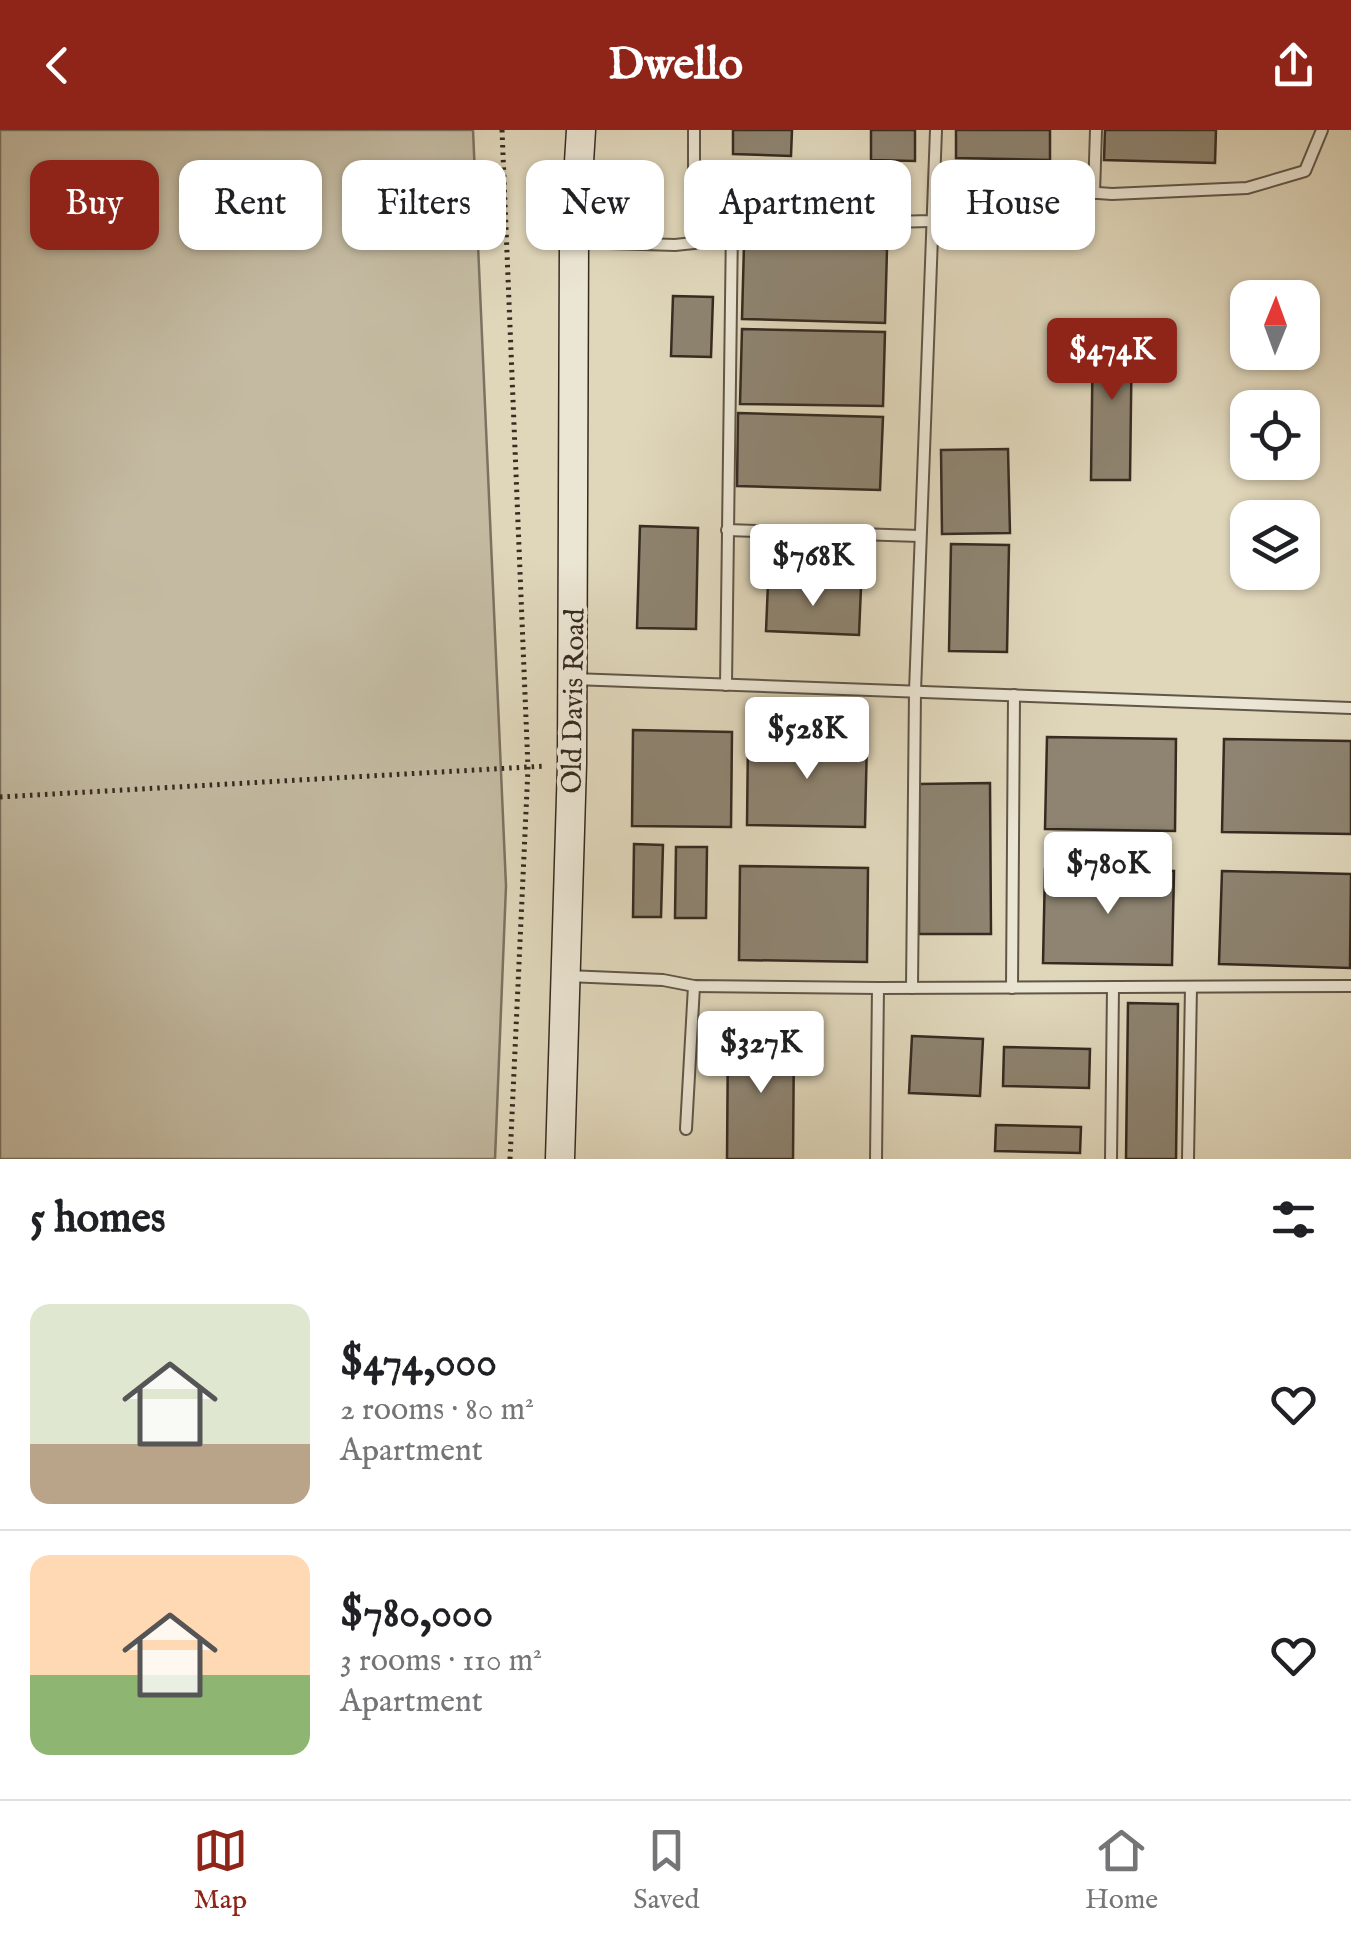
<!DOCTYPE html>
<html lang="en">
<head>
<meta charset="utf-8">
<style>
	:root { --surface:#fff; --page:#f2f2f2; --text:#202124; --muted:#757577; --line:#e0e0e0; --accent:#8f2418 }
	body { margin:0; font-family:"IM FELL English",serif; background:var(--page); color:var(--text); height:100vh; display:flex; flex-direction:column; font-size:38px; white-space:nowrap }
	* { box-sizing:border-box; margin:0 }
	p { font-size:32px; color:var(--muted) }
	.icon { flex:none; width:55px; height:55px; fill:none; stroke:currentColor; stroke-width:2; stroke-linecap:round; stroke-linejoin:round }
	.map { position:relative; height:1029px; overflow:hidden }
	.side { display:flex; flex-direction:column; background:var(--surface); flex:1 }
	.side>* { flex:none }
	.top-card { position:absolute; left:30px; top:30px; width:1292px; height:90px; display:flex; gap:20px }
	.needle { width:65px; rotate:1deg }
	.buttons { position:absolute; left:1230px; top:150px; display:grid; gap:20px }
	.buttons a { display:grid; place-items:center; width:90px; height:90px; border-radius:20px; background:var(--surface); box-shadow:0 2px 8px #0004; font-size:50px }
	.price { position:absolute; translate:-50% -85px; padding:0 22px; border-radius:10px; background:#fff; color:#222; font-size:32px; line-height:65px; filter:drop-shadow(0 2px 5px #0008) }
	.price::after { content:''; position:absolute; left:50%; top:60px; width:30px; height:22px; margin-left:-15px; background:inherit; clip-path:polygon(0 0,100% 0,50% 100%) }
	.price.selected { background:var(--accent); color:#fff }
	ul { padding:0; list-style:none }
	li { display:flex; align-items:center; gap:30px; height:250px; padding:0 30px }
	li+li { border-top:2px solid var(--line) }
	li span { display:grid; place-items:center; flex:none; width:280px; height:200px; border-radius:20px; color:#555 }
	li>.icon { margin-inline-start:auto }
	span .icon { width:120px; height:120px; fill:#fffc; stroke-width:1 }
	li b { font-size:42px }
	h2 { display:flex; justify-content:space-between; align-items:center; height:120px; padding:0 30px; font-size:42px }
	.chip { padding:0 35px; border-radius:20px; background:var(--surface); box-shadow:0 2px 8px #0004; font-size:35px; line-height:90px }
	.chip.selected { background:var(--accent); color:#fff }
	header { display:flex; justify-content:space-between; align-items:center; height:130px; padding:0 30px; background:var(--accent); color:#fff; font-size:45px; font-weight:700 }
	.dock { display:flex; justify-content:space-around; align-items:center; height:140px; border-top:2px solid var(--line); background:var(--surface); font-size:28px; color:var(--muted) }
	.dock a { display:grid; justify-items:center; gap:5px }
	.dock .selected { color:var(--accent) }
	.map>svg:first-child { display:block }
	.green { fill:#c3baa1; stroke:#7c7261; stroke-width:2.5 }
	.building { fill:#8e8471; stroke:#352b21; stroke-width:2.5 }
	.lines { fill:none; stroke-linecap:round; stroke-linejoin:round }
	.lane-casing { stroke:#605648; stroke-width:14 }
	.secondary-casing { stroke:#352b21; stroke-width:31 }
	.path { stroke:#352b21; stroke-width:5; stroke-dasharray:2.5 5; stroke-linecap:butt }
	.lane { stroke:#ebe5d3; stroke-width:10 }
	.secondary { stroke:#ebe5d3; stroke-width:28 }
	.labels { text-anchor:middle; stroke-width:8; stroke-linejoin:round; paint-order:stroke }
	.street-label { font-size:28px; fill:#352b21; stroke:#ebe5d3 }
</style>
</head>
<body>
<header><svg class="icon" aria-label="back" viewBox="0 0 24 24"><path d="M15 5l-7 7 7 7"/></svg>Dwello<svg class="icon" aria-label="share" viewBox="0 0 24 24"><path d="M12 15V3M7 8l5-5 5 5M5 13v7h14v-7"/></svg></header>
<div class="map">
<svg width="1351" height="1029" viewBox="0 0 1351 1029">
	<rect width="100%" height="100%" fill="#e0d7bb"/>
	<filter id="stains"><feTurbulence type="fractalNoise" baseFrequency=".002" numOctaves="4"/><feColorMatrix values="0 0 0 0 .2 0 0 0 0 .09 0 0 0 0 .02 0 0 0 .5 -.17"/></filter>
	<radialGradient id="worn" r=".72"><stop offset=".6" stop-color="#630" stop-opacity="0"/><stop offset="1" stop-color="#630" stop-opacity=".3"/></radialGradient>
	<!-- green -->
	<polygon class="green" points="0,0 473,0 506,756 495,1029 0,1029"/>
	<!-- building -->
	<g class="building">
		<polygon points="733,0 792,0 791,26 733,24"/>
		<polygon points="871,0 915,0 915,31 871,30"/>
		<polygon points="956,0 1050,0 1050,30 956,28"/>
		<polygon points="1105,0 1216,0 1215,33 1104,30"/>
		<polygon points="744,115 887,119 885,193 742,189"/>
		<polygon points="673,166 713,167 711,227 671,226"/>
		<polygon points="1093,196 1132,196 1130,350 1091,350"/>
		<polygon points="742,199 885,202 883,276 740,274"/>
		<polygon points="738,283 883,287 880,360 737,356"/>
		<polygon points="1008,319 1010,403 942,404 941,320"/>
		<polygon points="640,396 698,398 696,499 637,498"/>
		<polygon points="951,414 1009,415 1007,522 949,521"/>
		<polygon points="768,453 861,457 859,505 766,501"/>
		<polygon points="633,600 732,602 731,697 632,696"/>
		<polygon points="1047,607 1176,609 1175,701 1045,699"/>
		<polygon points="748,608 867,610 865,697 747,695"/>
		<polygon points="1224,609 1351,611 1351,704 1222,702"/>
		<polygon points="990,653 991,804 919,804 919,654"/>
		<polygon points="634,714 663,715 661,787 633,787"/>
		<polygon points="676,717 707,717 706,788 675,788"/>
		<polygon points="740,736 868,738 867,832 739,830"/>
		<polygon points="1045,739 1174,741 1172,835 1043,833"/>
		<polygon points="1222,741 1351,744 1350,838 1219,834"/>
		<polygon points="1128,873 1178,874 1176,1029 1126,1029"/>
		<polygon points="728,904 794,904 793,1029 727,1029"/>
		<polygon points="912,906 983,909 980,966 909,963"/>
		<polygon points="1004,917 1090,919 1089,958 1003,956"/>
		<polygon points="996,995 1081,997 1080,1023 995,1021"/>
	</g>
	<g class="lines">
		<defs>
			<g id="lane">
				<polyline points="694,0 694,113"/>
				<polyline points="1094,63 1096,0"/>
				<polyline points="575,112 675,115 694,113 732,96 930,91 975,68 1016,57 1112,64 1247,58 1305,41 1322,0"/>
				<polyline points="727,400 920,406"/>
				<polyline points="573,549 1351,578"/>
				<polyline points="726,555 732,96"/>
				<polyline points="567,846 663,850 694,856 878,858 1351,856"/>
				<polyline points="912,858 915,561 936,0"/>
				<polyline points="1012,858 1014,565"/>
				<polyline points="686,999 694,856"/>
				<polyline points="876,1029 878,858"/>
				<polyline points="1111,1029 1113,858"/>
				<polyline points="1188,1029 1191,857"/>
			</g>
			<polyline id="secondary" points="560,1029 572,634 574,112 581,0"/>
		</defs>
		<!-- lane casing -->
		<use href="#lane" class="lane-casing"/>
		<!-- secondary casing -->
		<use href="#secondary" class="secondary-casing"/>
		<!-- path -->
		<g class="path">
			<polyline points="502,0 528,638 510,1029"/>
			<polyline points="0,667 546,636"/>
		</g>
		<!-- lane -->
		<use href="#lane" class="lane"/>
		<!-- secondary -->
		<use href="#secondary" class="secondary"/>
	</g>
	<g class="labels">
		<!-- street labels -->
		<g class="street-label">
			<text transform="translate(572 571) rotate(-89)" y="10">Old Davis Road</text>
		</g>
	</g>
	<rect width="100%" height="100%" filter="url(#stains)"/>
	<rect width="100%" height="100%" fill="url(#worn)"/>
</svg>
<div class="buttons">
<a><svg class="needle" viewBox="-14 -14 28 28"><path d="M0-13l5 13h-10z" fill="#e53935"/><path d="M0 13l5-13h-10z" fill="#757577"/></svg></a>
<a><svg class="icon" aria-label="locate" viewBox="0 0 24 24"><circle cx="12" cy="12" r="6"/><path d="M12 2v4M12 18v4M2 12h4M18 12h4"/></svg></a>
<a><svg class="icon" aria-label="layers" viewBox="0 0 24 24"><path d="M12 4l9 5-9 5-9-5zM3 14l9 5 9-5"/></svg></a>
</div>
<b class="price selected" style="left:1112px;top:273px">$474K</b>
<b class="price" style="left:813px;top:479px">$768K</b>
<b class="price" style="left:807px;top:652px">$528K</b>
<b class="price" style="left:1108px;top:787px">$780K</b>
<b class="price" style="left:761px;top:966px">$327K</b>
<div class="top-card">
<a class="chip selected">Buy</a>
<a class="chip">Rent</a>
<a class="chip">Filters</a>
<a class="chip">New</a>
<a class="chip">Apartment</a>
<a class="chip">House</a>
</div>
</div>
<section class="side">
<h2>5 homes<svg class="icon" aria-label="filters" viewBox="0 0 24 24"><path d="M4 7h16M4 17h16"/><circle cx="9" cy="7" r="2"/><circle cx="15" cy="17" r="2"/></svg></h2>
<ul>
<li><span style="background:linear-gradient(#dfe7d0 70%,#b9a48a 0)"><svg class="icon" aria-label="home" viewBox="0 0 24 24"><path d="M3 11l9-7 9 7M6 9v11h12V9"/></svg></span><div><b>$474,000</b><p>2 rooms · 80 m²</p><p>Apartment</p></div><svg class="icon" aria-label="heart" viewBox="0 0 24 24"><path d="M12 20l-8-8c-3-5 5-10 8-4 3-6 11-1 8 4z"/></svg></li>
<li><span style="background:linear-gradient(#ffd9b3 60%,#8fb573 0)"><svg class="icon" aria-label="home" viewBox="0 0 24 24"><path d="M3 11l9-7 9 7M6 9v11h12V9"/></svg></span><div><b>$780,000</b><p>3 rooms · 110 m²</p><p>Apartment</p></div><svg class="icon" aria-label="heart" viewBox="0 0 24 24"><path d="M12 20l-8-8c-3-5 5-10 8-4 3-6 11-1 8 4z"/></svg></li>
</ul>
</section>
<nav class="dock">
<a class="selected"><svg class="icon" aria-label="map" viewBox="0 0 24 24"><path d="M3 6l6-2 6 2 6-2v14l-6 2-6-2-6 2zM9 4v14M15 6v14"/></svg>Map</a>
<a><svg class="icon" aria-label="saved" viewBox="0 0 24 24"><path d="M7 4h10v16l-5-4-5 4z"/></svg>Saved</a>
<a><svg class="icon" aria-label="home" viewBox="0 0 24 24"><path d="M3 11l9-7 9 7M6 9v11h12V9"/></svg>Home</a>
</nav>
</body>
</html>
